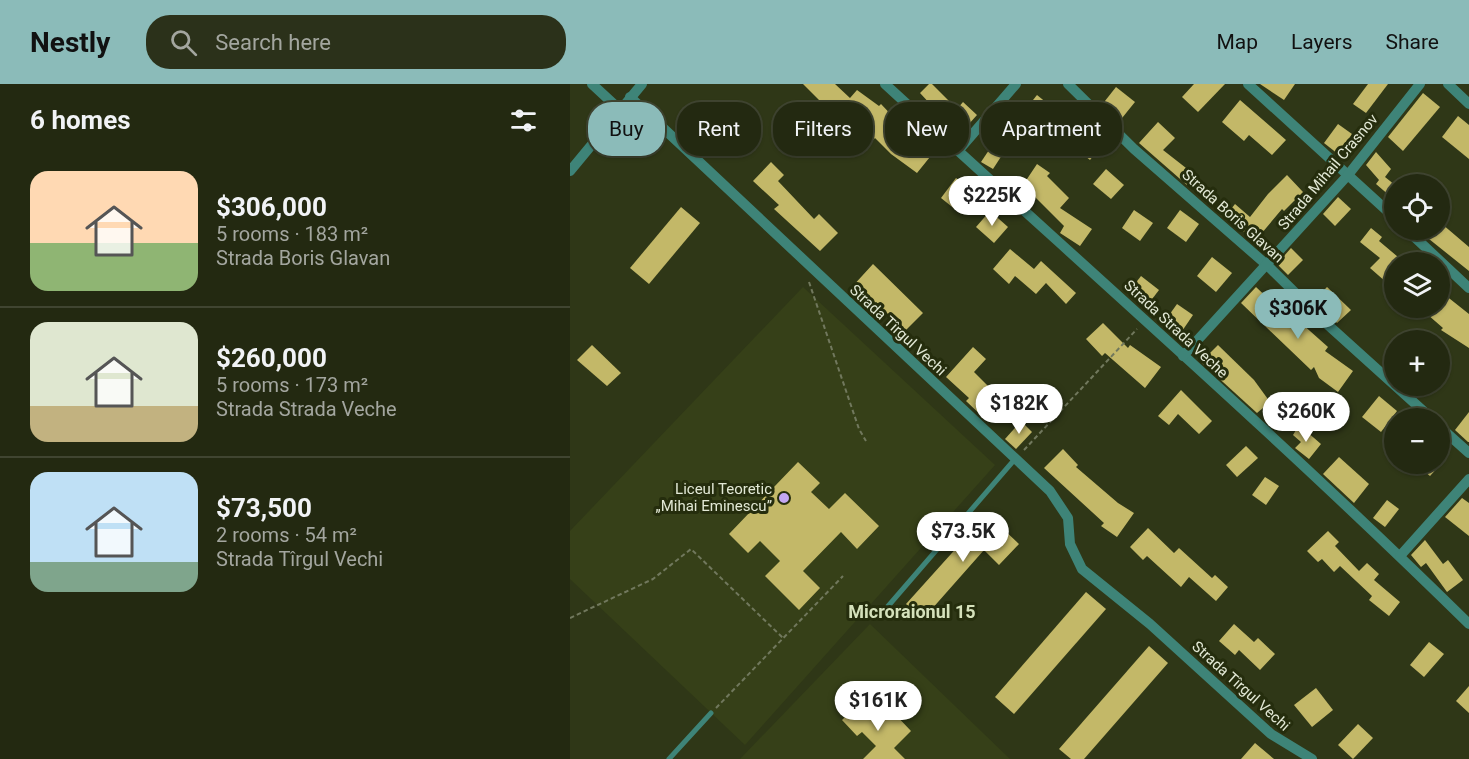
<!DOCTYPE html>
<html lang="en">
<head>
<meta charset="utf-8">
<style>
	:root { --surface:#232911; --page:#2b311a; --text:#f1f3f6; --muted:#a3a69f; --line:#404531; --accent:#8bbbb9 }
	body { margin:0; font-family:Roboto,sans-serif; background:var(--page); color:var(--text); height:100vh; display:flex; flex-direction:column; font-size:22px; white-space:nowrap }
	* { box-sizing:border-box; margin:0 }
	p { font-size:20px; color:var(--muted) }
	.icon { flex:none; width:33px; height:33px; fill:none; stroke:currentColor; stroke-width:2; stroke-linecap:round; stroke-linejoin:round }
	.map { position:relative; flex:1; overflow:hidden }
	.drawer { display:flex; flex-direction:column; background:var(--surface); width:570px }
	.drawer>* { flex:none }
	.hud { position:absolute; left:18px; top:18px; width:570px; height:54px; display:flex; gap:12px }
	.controls { position:absolute; left:814px; top:90px; display:grid; gap:12px }
	.controls a { display:grid; place-items:center; width:66px; height:66px; border-radius:50%; background:var(--surface); box-shadow:0 2px 4px #0004,0 0 0 2px var(--line); font-size:30px }
	.price { position:absolute; translate:-50% -51px; padding:0 14px; border-radius:21px; background:#fff; color:#222; font-size:20px; line-height:39px; filter:drop-shadow(0 2px 3px #0008) }
	.price::after { content:''; position:absolute; left:50%; top:36px; width:18px; height:14px; margin-left:-9px; background:inherit; clip-path:polygon(0 0,100% 0,50% 100%) }
	.price.active { background:var(--accent); color:#111 }
	ul { padding:0; list-style:none }
	li { display:flex; align-items:center; gap:18px; height:150px; padding:0 30px }
	li+li { border-top:2px solid var(--line) }
	li span { display:grid; place-items:center; flex:none; width:168px; height:120px; border-radius:18px; color:#555 }
	li>.icon { margin-inline-start:auto }
	span .icon { width:72px; height:72px; fill:#fffc; stroke-width:1 }
	li b { font-size:26px }
	h2 { display:flex; justify-content:space-between; align-items:center; height:72px; padding:0 30px; font-size:26px }
	.chip { padding:0 21px; border-radius:24px; background:var(--surface); box-shadow:0 2px 4px #0004,0 0 0 2px var(--line); font-size:21px; line-height:54px }
	.chip.active { background:var(--accent); color:#111 }
	header { display:flex; align-items:center; gap:36px; box-sizing:border-box; height:84px; padding:0 30px; background:var(--accent); color:#111 }
	header strong { font-size:28px }
	nav { display:flex; gap:33px; margin-inline-start:auto; font-size:21px }
	.search { width:420px; height:54px; background:var(--page); display:flex; align-items:center; gap:15px; box-sizing:border-box; padding:0 21px; border-radius:24px; color:var(--muted); font-size:22px }
	main { display:flex; flex:1; min-height:0 }
	.map>svg:first-child { display:block }
	.built { fill:#364018 }
	.building { fill:#c3b868 }
	.lines { fill:none; stroke-linecap:round; stroke-linejoin:round }
	.path { stroke:#71785d; stroke-width:2; stroke-dasharray:4.5 3; stroke-linecap:butt }
	.service { stroke:#3e8478; stroke-width:5 }
	.minor { stroke:#3e8478; stroke-width:10 }
	.poi-dot { fill:#c3a7f2; stroke:#252d0d; stroke-width:2 }
	.labels { text-anchor:middle; stroke-width:6; stroke-linejoin:round; paint-order:stroke }
	.street-label { font-size:15px; fill:#e2e8d5; stroke:#252d0d }
	.poi-label { font-size:15px; fill:#e2e8d5; stroke:#252d0d; text-anchor:end }
	.quarter-label { font-size:18px; font-weight:bold; fill:#d5e1bb; stroke:#252d0d }
</style>
</head>
<body>
<header>
<strong>Nestly</strong>
<div class="search"><svg class="icon" aria-label="search" viewBox="0 0 24 24"><circle cx="10" cy="10" r="6"/><path d="M15 15l6 6"/></svg>Search here</div>
<nav><a>Map</a><a>Layers</a><a>Share</a></nav>
</header>
<main>
<section class="drawer">
<h2>6 homes<svg class="icon" aria-label="filters" viewBox="0 0 24 24"><path d="M4 7h16M4 17h16"/><circle cx="9" cy="7" r="2"/><circle cx="15" cy="17" r="2"/></svg></h2>
<ul>
<li><span style="background:linear-gradient(#ffd9b3 60%,#8fb573 0)"><svg class="icon" aria-label="home" viewBox="0 0 24 24"><path d="M3 11l9-7 9 7M6 9v11h12V9"/></svg></span><div><b>$306,000</b><p>5 rooms · 183 m²</p><p>Strada Boris Glavan</p></div></li>
<li><span style="background:linear-gradient(#dfe7d0 70%,#c2b280 0)"><svg class="icon" aria-label="home" viewBox="0 0 24 24"><path d="M3 11l9-7 9 7M6 9v11h12V9"/></svg></span><div><b>$260,000</b><p>5 rooms · 173 m²</p><p>Strada Strada Veche</p></div></li>
<li><span style="background:linear-gradient(#bfe0f5 75%,#7fa58c 0)"><svg class="icon" aria-label="home" viewBox="0 0 24 24"><path d="M3 11l9-7 9 7M6 9v11h12V9"/></svg></span><div><b>$73,500</b><p>2 rooms · 54 m²</p><p>Strada Tîrgul Vechi</p></div></li>
</ul>
</section>
<div class="map">
<svg width="899" height="675" viewBox="0 0 899 675">
	<rect width="100%" height="100%" fill="#2f3717"/>
	<!-- built -->
	<g class="built">
		<polygon points="233,203 425,381 175,661 0,495 0,447"/>
		<polygon points="300,540 440,675 170,675"/>
	</g>
	<!-- building -->
	<g class="building">
		<polygon points="233,0 265,0 280,14 287,6 309,22 311,20 346,57 348,55 364,68 347,89 321,70 305,54 303,56 282,38 279,42 266,33"/>
		<polygon points="359,0 362,0 387,25 393,18 407,31 389,51 350,9"/>
		<polygon points="624,0 655,0 628,28 612,13"/>
		<polygon points="690,0 725,0 714,16"/>
		<polygon points="798,0 818,0 796,29 783,20"/>
		<polygon points="546,3 565,18 548,39 531,22"/>
		<polygon points="853,9 870,23 833,67 818,53"/>
		<polygon points="467,11 483,24 467,44 451,31"/>
		<polygon points="670,16 716,56 702,71 679,51 674,57 652,38"/>
		<polygon points="160,22 172,37 150,56 138,41"/>
		<polygon points="888,32 899,41 899,75 872,53"/>
		<polygon points="588,38 605,54 593,66 625,91 617,101 569,59"/>
		<polygon points="768,40 782,50 768,70 754,59"/>
		<polygon points="520,44 535,57 520,76 505,64"/>
		<polygon points="427,54 438,62 423,85 411,78"/>
		<polygon points="806,68 821,85 815,93 825,101 825,106 820,112 806,100 809,96 796,81"/>
		<polygon points="201,78 214,91 208,97 244,135 249,130 268,149 250,167 204,125 209,121 183,97"/>
		<polygon points="467,80 480,89 477,92 499,114 490,124 522,145 510,162 490,149 494,142 464,112 461,116 449,107"/>
		<polygon points="536,85 554,101 541,115 523,100"/>
		<polygon points="717,91 733,108 714,127 712,125 686,156 654,134 665,120 680,133 698,110"/>
		<polygon points="386,94 401,106 386,126 371,114"/>
		<polygon points="768,113 781,125 765,142 753,130"/>
		<polygon points="111,123 130,139 79,200 60,184"/>
		<polygon points="564,126 583,139 570,157 552,144"/>
		<polygon points="610,126 629,140 616,158 597,144"/>
		<polygon points="420,127 438,143 424,159 406,143"/>
		<polygon points="872,140 899,163 899,187 859,155 870,146"/>
		<polygon points="801,144 812,153 809,157 834,178 825,178 825,187 816,198 800,184 810,174 790,158"/>
		<polygon points="721,164 733,176 718,191 707,180"/>
		<polygon points="440,165 464,185 471,177 506,209 496,220 476,199 466,210 445,192 439,200 423,185"/>
		<polygon points="642,173 662,189 646,208 627,192"/>
		<polygon points="303,180 353,229 335,247 306,218 302,222 281,204"/>
		<polygon points="571,192 589,206 576,223 558,209"/>
		<polygon points="686,203 710,226 713,223 758,263 755,267 783,287 768,308 749,294 744,283 741,286 671,219"/>
		<polygon points="757,203 781,226 767,239 744,217"/>
		<polygon points="870,207 899,230 899,264 871,246 873,244 850,224 870,224"/>
		<polygon points="607,220 623,231 608,253 592,241"/>
		<polygon points="533,239 558,264 560,261 591,283 575,304 535,269 532,272 516,255"/>
		<polygon points="22,261 51,289 37,302 7,276"/>
		<polygon points="648,261 684,296 700,318 687,329 631,278"/>
		<polygon points="403,263 416,275 404,288 433,317 415,335 396,317 399,314 376,293"/>
		<polygon points="611,306 642,337 629,350 608,330 599,341 588,332"/>
		<polygon points="809,312 827,327 811,348 792,333"/>
		<polygon points="719,322 731,332 717,346 708,339 708,335"/>
		<polygon points="899,328 899,358 898,358 885,346"/>
		<polygon points="451,337 462,348 446,365 435,355"/>
		<polygon points="729,341 751,360 739,375 725,364 731,358 723,351"/>
		<polygon points="676,362 688,374 667,393 656,381"/>
		<polygon points="493,365 508,381 506,383 548,419 564,429 547,453 531,442 534,439 474,384"/>
		<polygon points="769,373 799,400 784,419 753,390"/>
		<polygon points="228,378 250,399 241,408 259,425 275,409 309,442 287,465 271,448 233,487 250,504 229,526 195,492 210,477 190,457 178,469 159,450"/>
		<polygon points="845,380 871,380 860,392"/>
		<polygon points="695,393 709,402 696,421 682,411"/>
		<polygon points="892,414 899,419 899,452 875,433"/>
		<polygon points="817,416 829,425 815,443 803,434"/>
		<polygon points="417,430 449,460 429,481 414,466 353,535 336,520"/>
		<polygon points="578,444 604,469 609,464 642,494 645,491 658,503 646,517 619,493 611,503 577,472 573,476 560,463"/>
		<polygon points="758,447 769,458 765,462 789,487 797,479 809,490 804,496 830,518 819,532 799,516 802,512 770,482 764,488 752,475 748,478 737,467"/>
		<polygon points="855,456 873,480 878,476 893,496 877,508 856,479 851,483 841,471"/>
		<polygon points="516,508 536,525 444,630 425,613"/>
		<polygon points="664,540 684,558 688,554 705,570 690,586 669,566 665,571 649,557"/>
		<polygon points="859,558 874,570 854,593 840,581"/>
		<polygon points="579,562 598,579 514,675 501,675 489,665"/>
		<polygon points="899,602 899,629 886,617"/>
		<polygon points="746,604 763,626 742,643 724,621"/>
		<polygon points="290,619 309,639 322,627 341,647 324,664 335,675 293,675 306,662 292,648 287,652 272,636"/>
		<polygon points="788,640 803,654 783,675 768,661"/>
		<polygon points="685,659 704,675 671,675"/>
	</g>
	<g class="lines">
		<!-- path -->
		<g class="path">
			<polyline points="239,198 289,345 296,357"/>
			<polyline points="454,366 567,245"/>
			<polyline points="0,534 83,495 121,465 213,554"/>
			<polyline points="146,624 273,492"/>
		</g>
		<!-- service -->
		<g class="service">
			<polyline points="313,528 445,375"/>
			<polyline points="99,675 141,629"/>
		</g>
		<!-- minor -->
		<g class="minor">
			<polyline points="22,0 49,25"/>
			<path d="M 315,0 C 510,179 710,354 899,540"/>
			<polyline points="498,0 564,65 698,182 758,241 861,334"/>
			<polyline points="678,0 825,134"/>
			<polyline points="878,0 899,20"/>
			<polyline points="60,13 480,407 498,434 500,460 512,485 580,540 701,650 742,675"/>
			<polyline points="388,67 446,0"/>
			<polyline points="0,87 72,0"/>
			<polyline points="837,146 899,204"/>
			<polyline points="613,272 778,91 850,0"/>
			<polyline points="870,343 899,369"/>
			<polyline points="830,472 899,395"/>
		</g>
	</g>
	<!-- markers -->
	<circle class="poi-dot" cx="214" cy="414" r="6"/>
	<g class="labels">
		<!-- street labels -->
		<g class="street-label">
			<text transform="translate(758 88) rotate(-50)" y="5">Strada Mihail Crasnov</text>
			<text transform="translate(663 132) rotate(42)" y="5">Strada Boris Glavan</text>
			<text transform="translate(606 245) rotate(43)" y="5">Strada Strada Veche</text>
			<text transform="translate(328 246) rotate(43)" y="5">Strada Tîrgul Vechi</text>
			<text transform="translate(671 602) rotate(42)" y="5">Strada Tîrgul Vechi</text>
		</g>
		<!-- poi labels -->
		<g class="poi-label">
			<text x="202" y="410">Liceul Teoretic<tspan x="202" dy="17">„Mihai Eminescu”</tspan></text>
		</g>
		<!-- quarter labels -->
		<g class="quarter-label">
			<text x="342" y="534">Microraionul 15</text>
		</g>
	</g>
</svg>
<div class="controls">
<a><svg class="icon" aria-label="locate" viewBox="0 0 24 24"><circle cx="12" cy="12" r="6"/><path d="M12 2v4M12 18v4M2 12h4M18 12h4"/></svg></a>
<a><svg class="icon" aria-label="layers" viewBox="0 0 24 24"><path d="M12 4l9 5-9 5-9-5zM3 14l9 5 9-5"/></svg></a>
<a>+</a>
<a>−</a>
</div>
<b class="price" style="left:422px;top:143px">$225K</b>
<b class="price active" style="left:728px;top:256px">$306K</b>
<b class="price" style="left:449px;top:351px">$182K</b>
<b class="price" style="left:736px;top:359px">$260K</b>
<b class="price" style="left:393px;top:479px">$73.5K</b>
<b class="price" style="left:308px;top:648px">$161K</b>
<div class="hud">
<a class="chip active">Buy</a>
<a class="chip">Rent</a>
<a class="chip">Filters</a>
<a class="chip">New</a>
<a class="chip">Apartment</a>
</div>
</div>
</main>
</body>
</html>
